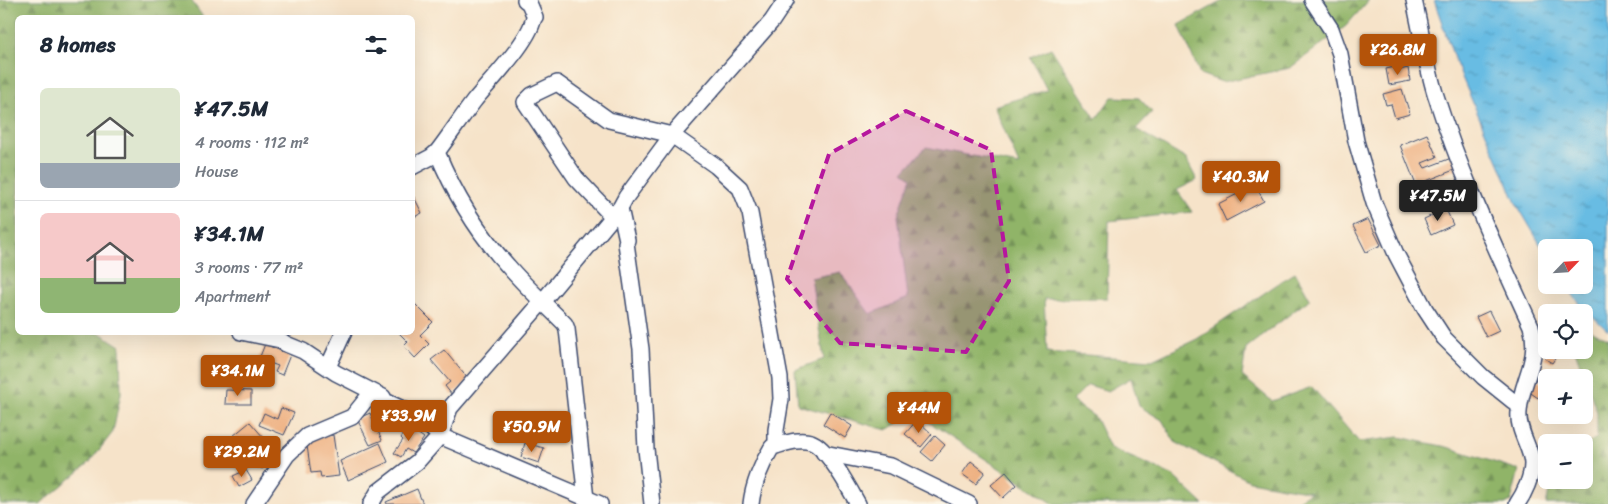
<!DOCTYPE html>
<html lang="en">
<head>
<meta charset="utf-8">
<style>
	:root { --surface:#fff; --page:#f6f6f7; --text:#1f2937; --muted:#747a83; --line:#e0e1e3; --accent:#b45309 }
	body { margin:0; font-family:Sriracha,sans-serif; background:var(--page); color:var(--text); height:100vh; display:flex; flex-direction:column; font-size:19px; white-space:nowrap }
	* { box-sizing:border-box; margin:0 }
	p { font-size:16px; color:var(--muted) }
	.icon { flex:none; width:28px; height:28px; fill:none; stroke:currentColor; stroke-width:2; stroke-linecap:round; stroke-linejoin:round }
	.map { position:relative; flex:1; overflow:hidden }
	.drawer { position:absolute; left:15px; top:15px; width:400px; height:320px; display:flex; flex-direction:column; background:var(--surface); border-radius:8px; box-shadow:0 5px 20px #0002 }
	.drawer>* { flex:none }
	.needle { width:32px; rotate:65deg }
	.buttons { position:absolute; left:1538px; top:239px; display:grid; gap:10px }
	.buttons a { display:grid; place-items:center; width:55px; height:55px; border-radius:8px; background:var(--surface); box-shadow:0 5px 20px #0002; font-size:25px }
	.price { position:absolute; translate:-50% -42px; padding:0 11px; border-radius:5px; background:var(--accent); color:#fff; font-size:16px; line-height:32px; filter:drop-shadow(0 1px 2px #0008) }
	.price::after { content:''; position:absolute; left:50%; top:30px; width:15px; height:11px; margin-left:-8px; background:inherit; clip-path:polygon(0 0,100% 0,50% 100%) }
	.price.on { background:#222; color:#fff }
	ul { padding:0; list-style:none }
	li { display:flex; align-items:center; gap:15px; height:125px; padding:0 25px }
	li+li { border-top:1px solid var(--line) }
	li span { display:grid; place-items:center; flex:none; width:140px; height:100px; border-radius:8px; color:#555 }
	li>.icon { margin-inline-start:auto }
	span .icon { width:60px; height:60px; fill:#fffc; stroke-width:1 }
	li b { font-size:21px }
	h2 { display:flex; justify-content:space-between; align-items:center; height:60px; padding:0 25px; font-size:21px }
	.map>svg:first-child { display:block }
	.forest { fill:url(#forest-firs); stroke:#567263 }
	.water { fill:url(#water-ripples); stroke:#4176a0 }
	.building { fill:#eeb081 }
	.lines { fill:none; stroke-linecap:round; stroke-linejoin:round }
	.minor-casing { stroke:#3c4a6e; stroke-width:18 }
	.minor { stroke:#fff; stroke-width:15 }
	.marked { fill:#b5179e; fill-opacity:0.2; stroke:#b5179e; stroke-width:4; stroke-dasharray:10 6; stroke-linejoin:round }
</style>
</head>
<body>
<div class="map">
<svg width="1608" height="504" viewBox="0 0 1608 504">
	<defs>
		<pattern id="forest-firs" width="22" height="20" patternUnits="userSpaceOnUse" patternTransform="scale(1.25)"><rect width="22" height="20" fill="#90b468"/><path d="M5 1l3.5 6h-7zM16 11l3.5 6h-7z" fill="#759359"/></pattern>
		<pattern id="water-ripples" width="26" height="14" patternUnits="userSpaceOnUse" patternTransform="scale(1.25)"><rect width="26" height="14" fill="#67bce3"/><path d="M2 4q2-2 4 0t4 0M15 11q2-2 4 0t4 0" fill="none" stroke="#5499bb"/></pattern>
	</defs>
	<rect width="100%" height="100%" fill="#fcf5e5"/>
	<filter id="ink" filterUnits="userSpaceOnUse"><feTurbulence type="fractalNoise" baseFrequency=".02" numOctaves="2"/><feDisplacementMap in="SourceGraphic" scale="10" xChannelSelector="R" yChannelSelector="G"/><feConvolveMatrix kernelMatrix="1 2 1 2 8 2 1 2 1" color-interpolation-filters="sRGB"/></filter>
	<filter id="wash" filterUnits="userSpaceOnUse"><feTurbulence type="fractalNoise" baseFrequency=".0096" numOctaves="4" result="noise"/><feDisplacementMap in="SourceGraphic" scale="20" xChannelSelector="R" yChannelSelector="G"/><feGaussianBlur stdDeviation="1.12" result="paint"/><feColorMatrix in="noise" values="0 0 0 0 0 0 0 0 0 0 0 0 0 0 0 0 0 1.4 0 .05"/><feComposite in="paint" operator="in"/></filter>
	<g filter="url(#wash)">
		<rect width="100%" height="100%" fill="#f6e3c9"/>
		<!-- forest -->
		<g class="forest">
			<polygon points="0,0 191,0 203,17 18,18 18,332 100,333 120,346 121,393 113,432 89,463 40,504 0,504"/>
			<polygon points="1224,0 1369,0 1346,26 1290,68 1222,82 1200,74 1179,25"/>
			<polygon points="1051,48 1096,119 1112,97 1139,98 1152,112 1136,129 1186,159 1197,180 1177,190 1192,212 1109,221 1107,298 1044,299 1047,352 1152,360 1197,339 1295,272 1310,299 1246,348 1242,376 1272,401 1312,387 1359,442 1399,437 1447,447 1519,470 1511,501 1505,504 1291,504 1311,492 1250,481 1175,442 1162,420 1139,406 1131,378 1108,391 1088,385 1072,401 1095,417 1110,448 1172,475 1203,504 1054,504 915,413 887,430 798,405 795,370 824,359 811,278 840,272 870,314 908,298 898,216 911,178 903,172 926,147 1019,165 994,106 1047,90 1030,57"/>
			<polygon points="1584,328 1608,338 1608,504 1546,504 1552,480 1584,480 1584,445 1597,438 1597,412 1575,350 1584,350"/>
		</g>
		<!-- water -->
		<polygon class="water" points="1434,0 1608,0 1608,331 1580,304 1565,285 1584,285 1584,248 1546,248 1546,254 1516,203 1455,61"/>
		<g id="blocks">
			<!-- building -->
			<g class="building">
				<polygon points="1399,66 1400,70 1408,68 1410,81 1389,85 1386,69"/>
				<polygon points="1402,89 1410,114 1395,118 1391,104 1386,105 1383,94"/>
				<polygon points="1427,134 1437,157 1422,163 1425,168 1454,157 1459,168 1416,185 1400,145"/>
				<polygon points="1255,185 1264,201 1226,221 1218,204"/>
				<polygon points="414,197 422,213 412,218 412,198"/>
				<polygon points="1446,209 1453,225 1431,235 1424,219"/>
				<polygon points="1368,219 1381,245 1366,252 1353,226"/>
				<polygon points="415,304 433,322 420,335 429,344 415,358 404,346 408,342 398,332 412,332 412,306"/>
				<polygon points="1489,311 1499,331 1486,337 1476,317"/>
				<polygon points="265,344 290,355 282,375 275,372 278,366 259,359"/>
				<polygon points="444,350 469,380 452,395 445,386 450,382 431,360"/>
				<polygon points="1548,352 1556,357 1552,363 1544,358"/>
				<polygon points="1536,379 1546,385 1538,398 1528,391"/>
				<polygon points="226,390 251,391 251,404 225,404"/>
				<polygon points="281,408 294,413 284,435 259,425 264,413 277,419"/>
				<polygon points="830,412 852,426 845,438 823,424"/>
				<polygon points="370,413 382,440 370,445 357,419"/>
				<polygon points="1555,415 1573,415 1563,424"/>
				<polygon points="917,420 932,434 921,447 905,434"/>
				<polygon points="250,422 278,454 262,469 233,436"/>
				<polygon points="409,427 424,438 413,453 406,449 401,457 394,453 403,440 401,438"/>
				<polygon points="333,435 339,476 321,478 320,472 311,473 306,439"/>
				<polygon points="935,436 945,445 932,461 921,452"/>
				<polygon points="380,443 388,462 348,480 340,461"/>
				<polygon points="525,443 544,448 539,463 521,457"/>
				<polygon points="971,461 985,472 976,484 962,474"/>
				<polygon points="246,470 252,480 239,487 233,476"/>
				<polygon points="1006,472 1017,485 1003,498 991,485"/>
				<polygon points="417,489 423,504 387,504 386,502"/>
			</g>
		</g>
	</g>
	<g filter="url(#ink)">
		<use href="#blocks" fill-opacity="0" stroke="#3c4a6e" stroke-width="1"/>
		<g class="lines">
			<defs>
				<g id="minor">
					<path d="M 525,0 L 529,3 L 535,17 L 534,16 C 532,39 489,82 474,101 C 461,118 450,135 437,152 C 454,193 478,233 508,266 C 526,287 546,305 565,324 L 567,329 L 586,499"/>
					<polyline points="1312,0 1331,29 1340,54 1356,141 1374,203 1396,254 1425,309 1444,338 1483,377 1519,406"/>
					<path d="M 1414,0 C 1421,31 1426,63 1435,93 C 1460,173 1496,249 1531,326 C 1541,361 1521,379 1519,412 C 1517,431 1532,449 1532,464 C 1532,477 1524,494 1517,504"/>
					<polyline points="412,167 431,157 437,152"/>
					<polyline points="620,208 627,240 626,243 641,349 646,449 652,504"/>
					<polyline points="613,217 576,178 525,102 532,95 557,83 609,120 672,135 716,166 740,188 750,213 780,378 781,399 776,430 776,446"/>
					<polyline points="241,332 280,340 286,344 303,351 336,373 383,397 385,401 418,416 440,436 600,504"/>
					<polyline points="328,367 344,332"/>
					<polyline points="824,453 891,466 969,504"/>
					<polyline points="254,504 287,455 307,436 352,417 372,392"/>
					<polyline points="371,504 378,492 417,462 440,436 450,408 542,302 620,208 626,197 672,135 772,21 786,0"/>
					<path d="M 751,504 C 753,485 762,463 772,447 C 784,444 798,438 811,442 C 828,448 849,488 858,504"/>
				</g>
			</defs>
			<!-- minor casing -->
			<use href="#minor" class="minor-casing"/>
			<!-- minor -->
			<use href="#minor" class="minor"/>
		</g>
	</g>
	<!-- marked area -->
	<path class="marked" d="M 906,111 L 991,150 L 1009,281 L 966,352 L 840,343 L 787,279 L 829,154 Z"/>
</svg>
<div class="buttons">
<a><svg class="needle" viewBox="-14 -14 28 28"><path d="M0-13l5 13h-10z" fill="#e53935"/><path d="M0 13l5-13h-10z" fill="#747a83"/></svg></a>
<a><svg class="icon" aria-label="locate" viewBox="0 0 24 24"><circle cx="12" cy="12" r="6"/><path d="M12 2v4M12 18v4M2 12h4M18 12h4"/></svg></a>
<a>+</a>
<a>−</a>
</div>
<b class="price" style="left:1398px;top:76px">¥26.8M</b>
<b class="price" style="left:1241px;top:203px">¥40.3M</b>
<b class="price on" style="left:1438px;top:222px">¥47.5M</b>
<b class="price" style="left:238px;top:397px">¥34.1M</b>
<b class="price" style="left:919px;top:434px">¥44M</b>
<b class="price" style="left:409px;top:442px">¥33.9M</b>
<b class="price" style="left:532px;top:453px">¥50.9M</b>
<b class="price" style="left:242px;top:478px">¥29.2M</b>
<section class="drawer">
<h2>8 homes<svg class="icon" aria-label="filters" viewBox="0 0 24 24"><path d="M4 7h16M4 17h16"/><circle cx="9" cy="7" r="2"/><circle cx="15" cy="17" r="2"/></svg></h2>
<ul>
<li><span style="background:linear-gradient(#dfe7d0 75%,#9aa5b1 0)"><svg class="icon" aria-label="home" viewBox="0 0 24 24"><path d="M3 11l9-7 9 7M6 9v11h12V9"/></svg></span><div><b>¥47.5M</b><p>4 rooms · 112 m²</p><p>House</p></div></li>
<li><span style="background:linear-gradient(#f6c9c9 65%,#8fb573 0)"><svg class="icon" aria-label="home" viewBox="0 0 24 24"><path d="M3 11l9-7 9 7M6 9v11h12V9"/></svg></span><div><b>¥34.1M</b><p>3 rooms · 77 m²</p><p>Apartment</p></div></li>
</ul>
</section>
</div>
</body>
</html>
